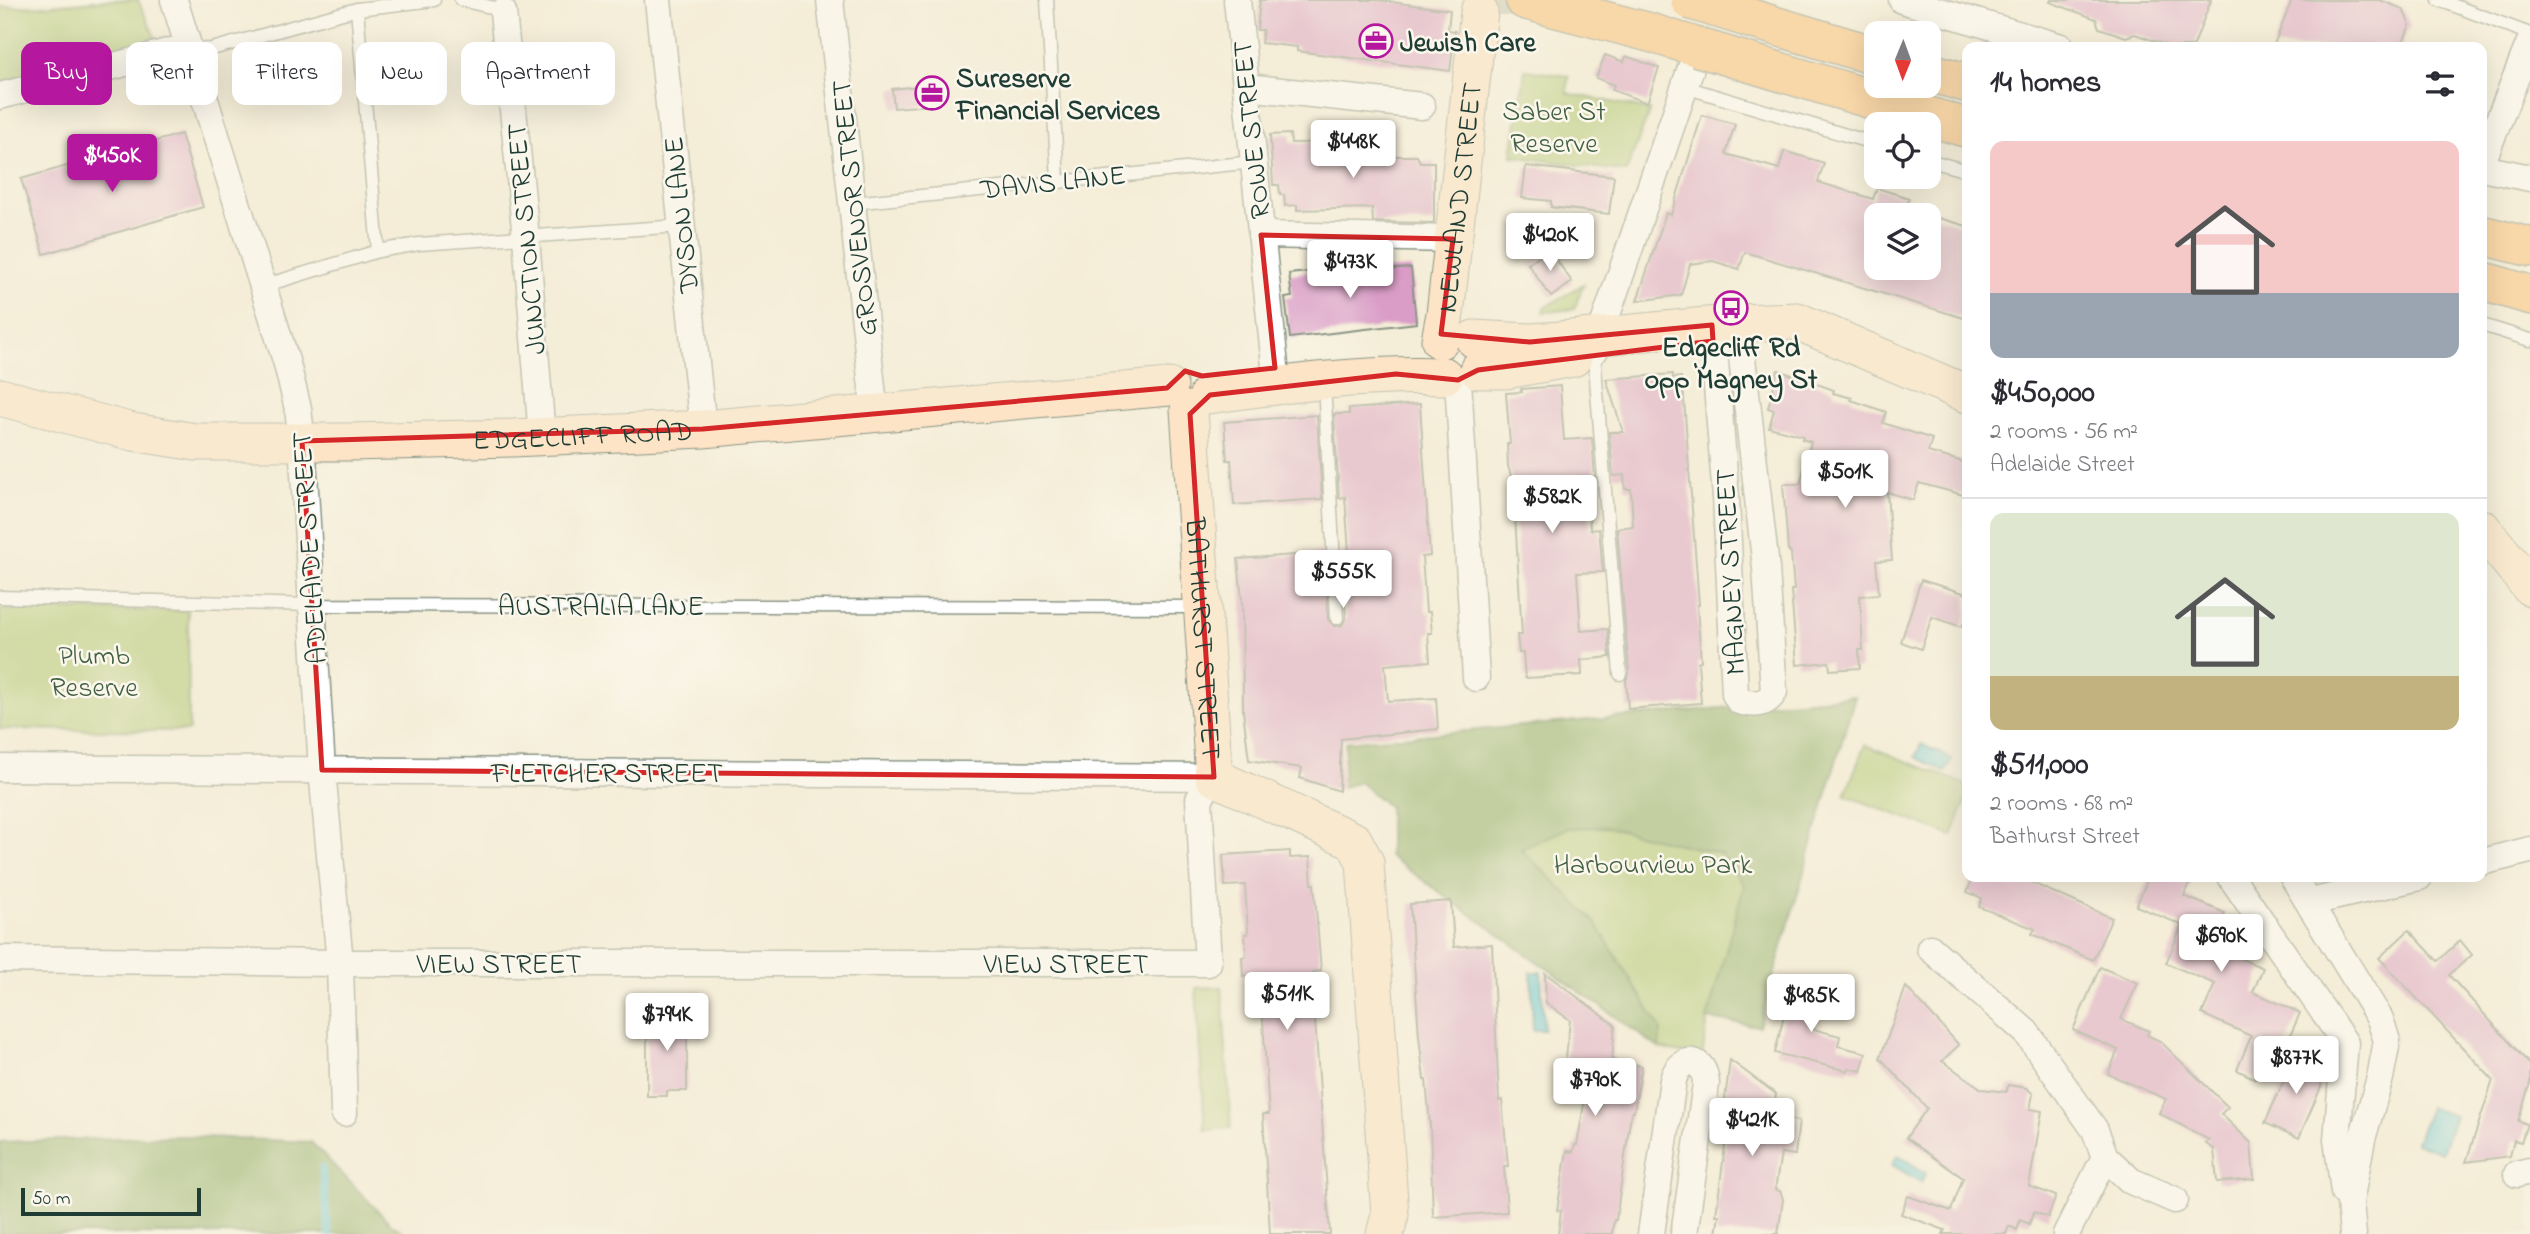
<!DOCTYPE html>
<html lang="en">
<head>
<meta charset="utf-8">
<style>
	:root { --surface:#fff; --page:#f2f2f3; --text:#2b2b33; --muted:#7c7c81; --line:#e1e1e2; --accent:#b5179e }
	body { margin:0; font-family:"Indie Flower",sans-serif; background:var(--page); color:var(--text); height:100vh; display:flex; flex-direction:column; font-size:26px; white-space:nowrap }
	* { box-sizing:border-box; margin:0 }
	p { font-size:23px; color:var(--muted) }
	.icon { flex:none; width:38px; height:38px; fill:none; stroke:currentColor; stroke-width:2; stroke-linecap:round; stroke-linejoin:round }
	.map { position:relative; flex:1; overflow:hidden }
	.sheet { position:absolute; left:1962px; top:42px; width:525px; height:840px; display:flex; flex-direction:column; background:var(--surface); border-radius:14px; box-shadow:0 7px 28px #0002 }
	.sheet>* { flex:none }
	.top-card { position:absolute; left:21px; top:42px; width:665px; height:63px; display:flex; gap:14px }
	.needle { width:46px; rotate:181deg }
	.controls { position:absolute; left:1864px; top:21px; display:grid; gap:14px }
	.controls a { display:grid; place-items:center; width:77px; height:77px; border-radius:14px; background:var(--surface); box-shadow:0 7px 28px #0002; font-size:35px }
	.scale { position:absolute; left:21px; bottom:18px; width:180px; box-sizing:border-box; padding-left:7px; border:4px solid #1f3d34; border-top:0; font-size:19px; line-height:24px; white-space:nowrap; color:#1f3d34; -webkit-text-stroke:5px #fbf7ec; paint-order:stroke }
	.price { position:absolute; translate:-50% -60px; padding:0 16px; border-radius:7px; background:#fff; color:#222; font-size:23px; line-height:46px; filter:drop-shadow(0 2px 4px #0008) }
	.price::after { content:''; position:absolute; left:50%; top:42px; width:21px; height:16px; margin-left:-10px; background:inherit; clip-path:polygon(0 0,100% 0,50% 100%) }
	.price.current { background:var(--accent); color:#fff }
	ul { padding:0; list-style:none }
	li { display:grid; align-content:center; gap:14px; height:371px; padding:0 28px }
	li+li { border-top:2px solid var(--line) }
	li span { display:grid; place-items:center; height:217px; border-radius:14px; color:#555 }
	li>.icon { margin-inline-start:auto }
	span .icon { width:126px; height:126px; fill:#fffc; stroke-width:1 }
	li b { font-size:30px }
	h2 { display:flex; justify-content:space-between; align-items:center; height:84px; padding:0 28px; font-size:30px }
	.chip { padding:0 24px; border-radius:14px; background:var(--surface); box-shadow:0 7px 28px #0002; font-size:24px; line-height:63px }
	.chip.current { background:var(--accent); color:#fff }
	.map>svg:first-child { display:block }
	.green { fill:#abc76e; stroke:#658251; stroke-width:2 }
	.forest { fill:#88ac61; stroke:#54744a; stroke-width:2 }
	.water { fill:#5bc5d6; stroke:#3d8185; stroke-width:2 }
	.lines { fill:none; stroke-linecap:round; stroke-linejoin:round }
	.stream { stroke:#5bc5d6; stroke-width:7 }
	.building { fill:#da9dc7 }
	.secondary-tunnel { stroke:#c9cab6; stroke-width:37; stroke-dasharray:37 18; stroke-linecap:butt }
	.lane-casing { stroke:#8a9586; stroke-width:15 }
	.street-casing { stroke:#8a9586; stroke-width:29 }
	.secondary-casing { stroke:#8a9586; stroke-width:39 }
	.primary-casing { stroke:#8a9586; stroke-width:41 }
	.lane { stroke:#fff; stroke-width:12 }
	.street { stroke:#fff; stroke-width:26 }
	.secondary { stroke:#fee4c6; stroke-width:37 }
	.primary { stroke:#fdbc70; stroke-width:38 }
	.primary-bridge-casing { stroke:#8a9586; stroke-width:41; stroke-linecap:butt }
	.primary-bridge { stroke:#fdbc70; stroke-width:38 }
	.marked { fill:none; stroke:#d62828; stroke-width:5; stroke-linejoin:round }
	.labels { text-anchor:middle; stroke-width:5; stroke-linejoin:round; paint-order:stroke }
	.poi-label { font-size:28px; font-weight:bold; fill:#1f3d34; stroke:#fbf7ec; text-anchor:start }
	.park-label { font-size:28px; fill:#426042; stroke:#fbf7ec }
	.street-label { font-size:28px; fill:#1f3d34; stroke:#fbf7ec }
</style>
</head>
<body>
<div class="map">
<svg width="2530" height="1234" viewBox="0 0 2530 1234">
	<rect width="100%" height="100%" fill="#fbf7ec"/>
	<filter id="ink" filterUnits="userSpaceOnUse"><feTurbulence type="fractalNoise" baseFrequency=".0143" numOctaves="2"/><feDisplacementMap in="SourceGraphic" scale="14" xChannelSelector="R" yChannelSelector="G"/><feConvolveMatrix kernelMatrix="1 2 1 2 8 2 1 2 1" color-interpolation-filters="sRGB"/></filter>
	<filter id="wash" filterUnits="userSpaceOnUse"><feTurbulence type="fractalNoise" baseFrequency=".00686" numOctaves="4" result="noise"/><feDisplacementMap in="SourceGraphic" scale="28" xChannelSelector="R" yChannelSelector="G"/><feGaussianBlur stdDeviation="1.57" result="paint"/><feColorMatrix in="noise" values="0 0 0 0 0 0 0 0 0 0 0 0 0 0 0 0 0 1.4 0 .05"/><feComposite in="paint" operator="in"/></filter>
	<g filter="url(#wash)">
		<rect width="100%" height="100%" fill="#f4edd7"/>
		<!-- green -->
		<g class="green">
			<polygon points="107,0 138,0 156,39 0,83 0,7 42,6"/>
			<polygon points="1525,70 1569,76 1567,93 1650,110 1626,172 1512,156"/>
			<polygon points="1584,284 1574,309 1543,312 1544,308"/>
			<polygon points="0,609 188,611 189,731 0,729"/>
			<polygon points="1855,696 1759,1026 1708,1019 1702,1058 1659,1048 1389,856 1389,807 1360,782 1342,787 1346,742"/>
			<polygon points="1865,745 1967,785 1967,797 1952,836 1845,795"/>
			<polygon points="1222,987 1231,1128 1205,1130 1196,988"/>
		</g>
		<!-- forest -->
		<g class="forest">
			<polygon points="1855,696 1759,1026 1707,1019 1744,885 1721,854 1608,827 1568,828 1521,849 1595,922 1661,1029 1659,1048 1389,856 1389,807 1360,782 1342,787 1346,742"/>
			<polygon points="180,1136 311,1142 391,1224 407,1234 0,1234 0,1142"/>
		</g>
		<!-- water -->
		<g class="water">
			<polygon points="1921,744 1952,759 1945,772 1915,757"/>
			<polygon points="1531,972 1541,972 1544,1030 1533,1030"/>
			<polygon points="2429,1107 2455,1116 2442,1152 2416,1143"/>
			<polygon points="1898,1155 1926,1173 1921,1182 1892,1165"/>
		</g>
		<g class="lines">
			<!-- stream -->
			<polyline class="stream" points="322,1168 329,1234"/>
		</g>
		<g id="blocks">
			<!-- building -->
			<g class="building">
				<polygon points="1260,0 1377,0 1450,10 1448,30 1455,31 1450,71 1297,51 1297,47 1261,43 1263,30 1257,30"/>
				<polygon points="2051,0 2211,0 2194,45 2188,47 2172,47 2135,34 2126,37 2099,28 2096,19 2050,2"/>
				<polygon points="2292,0 2380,0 2403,9 2410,25 2401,47 2273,47"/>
				<polygon points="1605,55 1624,62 1626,56 1659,68 1647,103 1612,90 1614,85 1596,78"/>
				<polygon points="928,85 930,105 894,108 892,89"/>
				<polygon points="1702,115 1735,124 1726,154 1779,169 1784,151 1824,163 1818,182 1873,199 1877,188 1909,198 1904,215 1876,215 1876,268 1928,268 1928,215 1967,226 1967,319 1745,252 1739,269 1713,261 1690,264 1681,295 1637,301 1666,213 1671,215"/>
				<polygon points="181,134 203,207 44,254 21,179"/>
				<polygon points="1290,134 1291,143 1355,142 1357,149 1378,149 1378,156 1417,156 1420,162 1434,162 1434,223 1373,222 1372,208 1297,210 1297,205 1285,206 1284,195 1280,195 1279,185 1273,185 1270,135"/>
				<polygon points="1526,166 1614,176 1609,214 1551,207 1551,201 1522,198"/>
				<polygon points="1549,249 1572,282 1551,297 1528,264"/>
				<polygon points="1383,264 1383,270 1411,268 1416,323 1290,338 1285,298 1292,297 1289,274"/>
				<polygon points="1778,370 1834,390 1833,393 1852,398 1851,400 1886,412 1883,423 1932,439 1928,452 1967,463 1967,496 1919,483 1913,500 1887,492 1892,560 1876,561 1879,594 1860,596 1863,650 1859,650 1860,668 1830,670 1829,662 1797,665 1791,590 1794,590 1791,553 1788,550 1783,484 1800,484 1811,442 1802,439 1803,436 1769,427 1774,410 1768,408"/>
				<polygon points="1673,374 1673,378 1681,377 1683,386 1699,605 1697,605 1701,661 1698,662 1701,703 1628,709 1626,680 1629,673 1617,528 1633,526 1631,489 1625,489 1624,475 1613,476 1609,432 1623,432 1606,379"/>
				<polygon points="1560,386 1564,440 1592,438 1595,477 1587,477 1590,530 1599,529 1603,572 1577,573 1581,631 1608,629 1610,657 1581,660 1582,675 1525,678 1523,653 1519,653 1517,635 1522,635 1513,482 1508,466 1507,444 1510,444 1506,393 1522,392 1521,389"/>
				<polygon points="1420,404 1430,556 1422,557 1426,612 1430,612 1432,633 1428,633 1430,661 1385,665 1388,701 1436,698 1438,729 1341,739 1339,791 1300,778 1302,768 1249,760 1243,711 1242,601 1238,559 1325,553 1328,619 1334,626 1342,625 1346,618 1342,552 1349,552 1345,497 1339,498 1334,414 1349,414 1349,409"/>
				<polygon points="1317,415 1322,499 1234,505 1231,460 1227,460 1224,422"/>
				<polygon points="1921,580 1967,594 1967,613 1962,627 1932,617 1921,649 1901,642"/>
				<polygon points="1290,851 1290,858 1310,857 1312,884 1314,884 1321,971 1313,972 1314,1006 1330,1234 1270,1234 1263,1114 1269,1114 1260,975 1243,976 1242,957 1246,956 1245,934 1248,934 1245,885 1225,886 1223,855"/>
				<polygon points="1973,877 2032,877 2030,882 2112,918 2093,960 2032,934 2035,929 1979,907 1982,898 1967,892"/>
				<polygon points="2149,877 2193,877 2184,896 2225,913 2211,946 2263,968 2253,992 2300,1013 2284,1050 2256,1079 2237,1070 2251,1036 2202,1014 2215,984 2166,963 2182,925 2136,906"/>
				<polygon points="1451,901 1454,947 1492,944 1499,1101 1502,1100 1508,1166 1504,1166 1507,1212 1433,1217 1430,1126 1426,1080 1424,1080 1419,1036 1410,904"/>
				<polygon points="2409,930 2438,961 2460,940 2472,955 2449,975 2530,1065 2530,1083 2518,1121 2527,1124 2521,1142 2514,1140 2510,1156 2466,1162 2493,1080 2379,958"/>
				<polygon points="2100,967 2138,983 2121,1019 2149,1031 2147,1035 2160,1041 2228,1107 2221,1114 2251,1143 2254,1179 2217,1182 2214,1149 2206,1144 2209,1140 2159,1113 2166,1099 2108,1074 2118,1050 2073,1030"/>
				<polygon points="1545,973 1615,1025 1612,1060 1642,1066 1634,1112 1632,1112 1630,1121 1616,1220 1614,1220 1612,1234 1558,1234 1561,1211 1557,1210 1567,1151 1573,1152 1575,1145 1577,1145 1588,1081 1584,1080 1586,1071 1565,1067 1570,1020 1546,1003"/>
				<polygon points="1788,983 1820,992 1809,1028 1840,1036 1838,1046 1866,1053 1861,1071 1848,1068 1848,1071 1775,1053 1785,1011 1780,1009"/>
				<polygon points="1906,987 1959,1045 1942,1061 1982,1089 2006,1092 2008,1085 2027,1088 2033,1094 2030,1109 2042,1111 2029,1186 2056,1196 2048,1217 2034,1212 2029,1224 2020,1220 2017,1230 2009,1226 2006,1234 1943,1234 1945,1230 1901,1214 1908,1196 1951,1211 1963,1178 1906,1138 1927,1108 1880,1058"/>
				<polygon points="647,1011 687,1012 687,1091 667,1091 667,1096 647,1096"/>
				<polygon points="2296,1053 2322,1064 2321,1087 2299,1138 2265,1123"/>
				<polygon points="1730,1060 1776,1094 1773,1117 1799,1121 1795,1155 1781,1153 1775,1190 1780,1191 1783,1199 1778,1234 1716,1234 1719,1215 1716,1215 1730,1108 1724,1107"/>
			</g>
		</g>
	</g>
	<g filter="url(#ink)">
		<use href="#blocks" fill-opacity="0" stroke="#8a9586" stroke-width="2"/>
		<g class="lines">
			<!-- secondary-tunnel -->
			<polyline class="secondary-tunnel" points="1501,15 1502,0"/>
			<defs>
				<g id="lane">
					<polyline points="461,0 503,10"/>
					<polyline points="1047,0 1058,180"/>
					<polyline points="2439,0 2530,34"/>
					<polyline points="357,9 378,251"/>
					<polyline points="190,50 212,49 357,9 434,0"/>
					<polyline points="1685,87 1876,144"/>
					<polyline points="1928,160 1967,171"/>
					<polyline points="853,203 1254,162"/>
					<polyline points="263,286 378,251 419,244 681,226"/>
					<polyline points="2482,325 2530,340"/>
					<polyline points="1594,355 1620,674"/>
					<polyline points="1324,384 1337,618"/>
					<polyline points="0,597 312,605 1200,607"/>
				</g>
				<g id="street">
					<polyline points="174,0 287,364 298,409 302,441 322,770 340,963 344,1113"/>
					<polyline points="658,0 703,429"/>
					<polyline points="830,0 875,415"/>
					<polyline points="1237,0 1277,385"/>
					<polyline points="1902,0 2061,47"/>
					<polyline points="503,12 526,238 542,437"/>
					<polyline points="1246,87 1422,106"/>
					<polyline points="0,96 171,51 190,50"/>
					<polyline points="2482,162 2530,42"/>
					<polyline points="2482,168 2530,178"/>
					<polyline points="1261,235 1453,239"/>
					<path d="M 1712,325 L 1726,498 L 1735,694 L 1739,701 C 1753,705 1766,706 1774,692 L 1766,568 L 1738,323"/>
					<polyline points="1595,350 1691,68"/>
					<polyline points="1458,380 1476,678"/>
					<polyline points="0,768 1214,777"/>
					<polyline points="2482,862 2530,850"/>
					<polyline points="2231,877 2345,1043 2337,1139 2344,1192"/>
					<polyline points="2293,877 2380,1019 2387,1041 2380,1078 2362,1139 2350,1202 2353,1234"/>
					<polyline points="2311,902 2419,877"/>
					<polyline points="1930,948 2026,1032 2095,1130 2105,1157 2066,1234"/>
					<polyline points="0,959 340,963 1208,963 1199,799 1214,777"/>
					<polyline points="2105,1157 2131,1181 2175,1200"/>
					<polyline points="2517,1174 2530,1171"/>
					<path d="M 1651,1234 L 1673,1080 C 1680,1054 1705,1056 1706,1084 L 1684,1234"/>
				</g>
				<g id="secondary">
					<polyline points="1474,339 1530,342 1561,340 1738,323 1797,321 1967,394"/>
					<path id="s1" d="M 1440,340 L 1445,314 L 1479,12"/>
					<polyline points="1478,370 1506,370 1573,358"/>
					<path d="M 1208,395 C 1286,384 1365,373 1444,376"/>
					<path id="s2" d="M 0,397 L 133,432 L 196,442 L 350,442 L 512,438 L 703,429 L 1169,387"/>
					<path id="s3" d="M 1189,410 L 1214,777 L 1354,841 L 1365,862 L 1390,1215 L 1385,1234"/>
					<polyline points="2482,528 2530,587"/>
				</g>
				<g id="primary">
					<polyline points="1525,0 1648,32 1697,47"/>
					<polyline points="1749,18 1876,56"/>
					<polyline points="1734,58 1967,128"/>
					<polyline points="1928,72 1967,83"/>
					<polyline points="2482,235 2530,247"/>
					<polyline points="2482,281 2530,295"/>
				</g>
			</defs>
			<!-- lane casing -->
			<use href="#lane" class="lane-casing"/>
			<!-- street casing -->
			<use href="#street" class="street-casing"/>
			<!-- secondary casing -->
			<use href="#secondary" class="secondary-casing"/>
			<!-- primary casing -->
			<use href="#primary" class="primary-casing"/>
			<!-- lane -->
			<use href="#lane" class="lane"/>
			<!-- street -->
			<use href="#street" class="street"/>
			<!-- secondary -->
			<use href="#secondary" class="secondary"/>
			<!-- primary -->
			<use href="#primary" class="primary"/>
			<defs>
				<g id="primary-bridge">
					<polyline points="1690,0 1749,18"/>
					<polyline points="1697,47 1734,58"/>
				</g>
			</defs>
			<!-- primary-bridge casing -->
			<use href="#primary-bridge" class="primary-bridge-casing"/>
			<!-- primary-bridge -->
			<use href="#primary-bridge" class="primary-bridge"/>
		</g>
	</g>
	<!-- marked area -->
	<path d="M0 0H2530V1234H0ZM 1261,235 L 1453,239 L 1441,334 L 1530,342 L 1712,325 L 1713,341 L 1478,370 L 1458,380 L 1396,374 L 1210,395 L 1190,414 L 1214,777 L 322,770 L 302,441 L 703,429 L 1167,388 L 1185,371 L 1202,376 L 1275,368 Z" fill="#f4edd7" fill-opacity=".55" fill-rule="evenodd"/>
	<path class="marked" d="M 1261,235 L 1453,239 L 1441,334 L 1530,342 L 1712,325 L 1713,341 L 1478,370 L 1458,380 L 1396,374 L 1210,395 L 1190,414 L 1214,777 L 322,770 L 302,441 L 703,429 L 1167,388 L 1185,371 L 1202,376 L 1275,368 Z"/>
	<!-- icons -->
	<defs>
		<symbol id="office-ring" viewBox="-11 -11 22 22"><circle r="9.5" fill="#fbf7ec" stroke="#b5179e" stroke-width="1.5"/><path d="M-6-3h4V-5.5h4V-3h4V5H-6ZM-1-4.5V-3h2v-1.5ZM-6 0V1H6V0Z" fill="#b5179e"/></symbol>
		<symbol id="bus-ring" viewBox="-11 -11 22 22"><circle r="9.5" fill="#fbf7ec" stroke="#b5179e" stroke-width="1.5"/><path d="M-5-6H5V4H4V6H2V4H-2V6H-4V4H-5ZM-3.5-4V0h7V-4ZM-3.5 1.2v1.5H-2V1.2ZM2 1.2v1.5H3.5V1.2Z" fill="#b5179e"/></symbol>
	</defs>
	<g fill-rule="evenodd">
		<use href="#office-ring" x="1357" y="22" width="38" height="38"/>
		<use href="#office-ring" x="913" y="74" width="38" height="38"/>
		<use href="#bus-ring" x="1712" y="289" width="38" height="38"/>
	</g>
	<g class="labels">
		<!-- poi labels -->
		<g class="poi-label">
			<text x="1400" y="51">Jewish Care</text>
			<text x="956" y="87">Sureserve<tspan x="956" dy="32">Financial Services</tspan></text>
			<text x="1731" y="356" text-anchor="middle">Edgecliff Rd<tspan x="1731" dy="32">opp Magney St</tspan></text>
		</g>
		<!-- park labels -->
		<g class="park-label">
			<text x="1554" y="120">Saber St<tspan x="1554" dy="32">Reserve</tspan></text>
			<text x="94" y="664">Plumb<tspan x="94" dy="32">Reserve</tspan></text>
			<text x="1653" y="873">Harbourview Park</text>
		</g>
		<!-- street labels -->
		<g class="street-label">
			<text transform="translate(1250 130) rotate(-96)" y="10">ROWE STREET</text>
			<text transform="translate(1053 181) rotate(-6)" y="10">DAVIS LANE</text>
			<text dy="10" stroke="none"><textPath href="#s1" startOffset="144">NEWLAND STREET</textPath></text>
			<text transform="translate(853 208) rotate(-96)" y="10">GROSVENOR STREET</text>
			<text transform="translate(680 215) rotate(-96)" y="10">DYSON LANE</text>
			<text transform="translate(525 239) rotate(-95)" y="10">JUNCTION STREET</text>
			<text dy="10" stroke="none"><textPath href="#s2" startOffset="588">EDGECLIFF ROAD</textPath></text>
			<text transform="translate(308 548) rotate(-94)" y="10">ADELAIDE STREET</text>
			<text transform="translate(1729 572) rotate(-93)" y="10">MAGNEY STREET</text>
			<text x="601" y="615">AUSTRALIA LANE</text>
			<text dy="10" stroke="none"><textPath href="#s3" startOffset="229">BATHURST STREET</textPath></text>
			<text x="607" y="782">FLETCHER STREET</text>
			<text x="499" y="973">VIEW STREET</text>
			<text x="1066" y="973">VIEW STREET</text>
		</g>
	</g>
</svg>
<div class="controls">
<a><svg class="needle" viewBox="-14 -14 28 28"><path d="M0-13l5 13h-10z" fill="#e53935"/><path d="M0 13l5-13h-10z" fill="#7c7c81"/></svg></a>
<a><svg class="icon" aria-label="locate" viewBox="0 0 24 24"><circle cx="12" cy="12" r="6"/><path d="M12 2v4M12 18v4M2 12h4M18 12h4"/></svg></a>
<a><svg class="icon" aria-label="layers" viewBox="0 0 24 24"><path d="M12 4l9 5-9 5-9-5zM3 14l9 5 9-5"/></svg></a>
</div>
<div class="scale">50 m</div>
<b class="price" style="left:1353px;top:180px">$448K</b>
<b class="price current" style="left:112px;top:194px">$450K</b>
<b class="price" style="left:1550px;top:273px">$420K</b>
<b class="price" style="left:1350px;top:300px">$473K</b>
<b class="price" style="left:1845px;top:510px">$501K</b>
<b class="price" style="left:1552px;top:535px">$582K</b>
<b class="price" style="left:1343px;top:610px">$555K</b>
<b class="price" style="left:2221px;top:974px">$690K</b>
<b class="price" style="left:1287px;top:1032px">$511K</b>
<b class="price" style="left:1811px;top:1034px">$485K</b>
<b class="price" style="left:667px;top:1053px">$794K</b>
<b class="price" style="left:2296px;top:1096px">$877K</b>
<b class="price" style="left:1595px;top:1118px">$790K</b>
<b class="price" style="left:1752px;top:1158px">$421K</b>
<div class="top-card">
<a class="chip current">Buy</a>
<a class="chip">Rent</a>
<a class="chip">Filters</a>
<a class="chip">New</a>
<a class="chip">Apartment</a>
</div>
<section class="sheet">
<h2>14 homes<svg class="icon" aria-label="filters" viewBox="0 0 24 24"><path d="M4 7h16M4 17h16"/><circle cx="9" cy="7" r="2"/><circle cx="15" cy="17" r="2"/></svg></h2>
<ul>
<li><span style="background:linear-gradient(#f6c9c9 70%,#9aa5b1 0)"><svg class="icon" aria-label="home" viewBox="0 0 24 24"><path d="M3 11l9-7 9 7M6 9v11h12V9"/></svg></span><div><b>$450,000</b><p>2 rooms · 56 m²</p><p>Adelaide Street</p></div></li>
<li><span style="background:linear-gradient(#dfe7d0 75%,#c2b280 0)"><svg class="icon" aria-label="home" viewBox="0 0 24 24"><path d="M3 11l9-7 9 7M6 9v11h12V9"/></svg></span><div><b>$511,000</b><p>2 rooms · 68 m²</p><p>Bathurst Street</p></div></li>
</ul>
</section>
</div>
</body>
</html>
